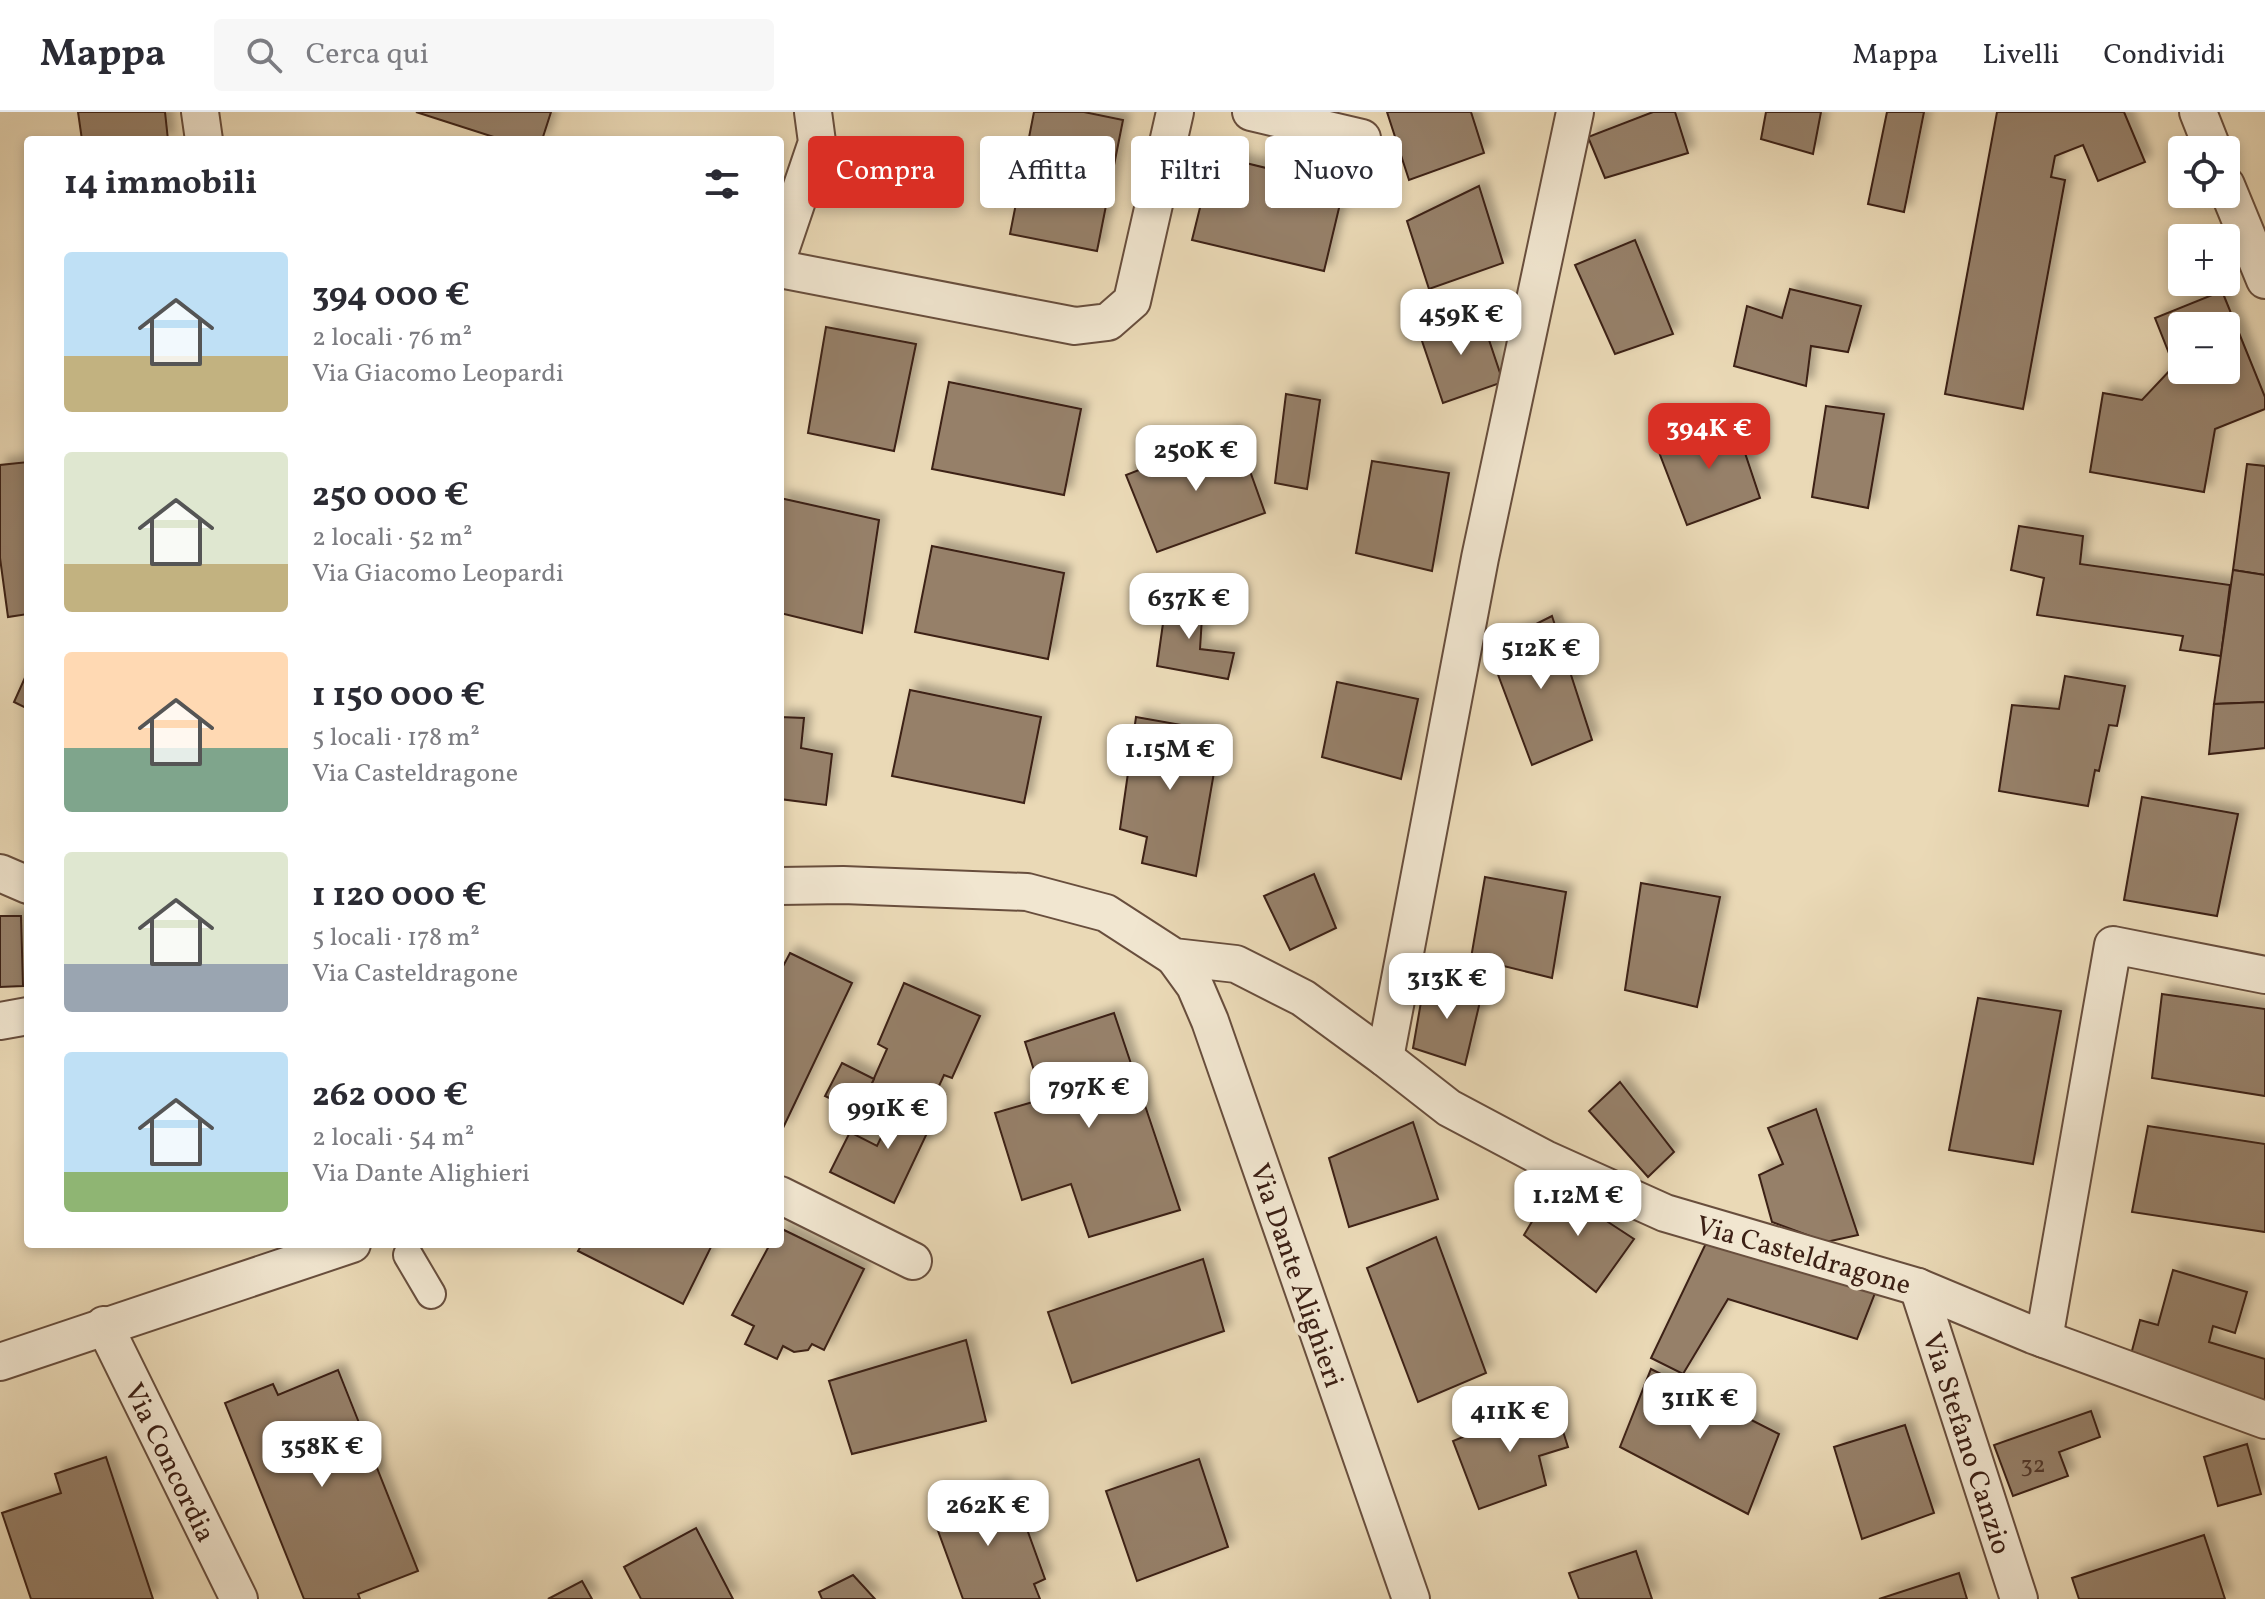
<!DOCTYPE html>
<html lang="it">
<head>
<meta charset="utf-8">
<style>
	:root { --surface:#fff; --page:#f7f7f7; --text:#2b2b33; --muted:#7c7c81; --line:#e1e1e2; --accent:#d93025 }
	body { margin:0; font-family:Vollkorn,serif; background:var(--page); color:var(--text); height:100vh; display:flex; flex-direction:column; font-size:30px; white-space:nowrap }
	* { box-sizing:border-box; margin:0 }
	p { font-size:26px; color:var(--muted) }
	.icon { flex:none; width:44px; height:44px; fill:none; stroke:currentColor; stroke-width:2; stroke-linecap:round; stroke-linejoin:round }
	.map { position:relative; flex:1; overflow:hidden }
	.sheet { position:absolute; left:24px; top:24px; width:760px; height:1112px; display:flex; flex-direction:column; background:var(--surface); border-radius:8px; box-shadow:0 4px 12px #0003 }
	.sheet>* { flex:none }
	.top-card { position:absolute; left:808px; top:24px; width:760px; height:72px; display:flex; gap:16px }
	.controls { position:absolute; left:2168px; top:24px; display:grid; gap:16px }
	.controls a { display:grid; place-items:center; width:72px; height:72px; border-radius:8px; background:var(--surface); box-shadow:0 4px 12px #0003; font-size:40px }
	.price { position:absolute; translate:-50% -68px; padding:0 18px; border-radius:16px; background:#fff; color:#222; font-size:26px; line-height:52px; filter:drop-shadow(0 2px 4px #0008) }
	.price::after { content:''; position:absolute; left:50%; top:48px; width:24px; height:18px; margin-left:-12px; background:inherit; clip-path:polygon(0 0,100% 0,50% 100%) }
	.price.active { background:var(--accent); color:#fff }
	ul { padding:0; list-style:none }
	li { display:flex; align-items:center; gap:24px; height:200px; padding:0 40px }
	li span { display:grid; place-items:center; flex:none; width:224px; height:160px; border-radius:8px; color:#555 }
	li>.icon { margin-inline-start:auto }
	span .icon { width:96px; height:96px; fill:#fffc; stroke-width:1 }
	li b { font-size:34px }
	h2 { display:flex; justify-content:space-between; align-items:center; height:96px; padding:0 40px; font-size:34px }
	.chip { padding:0 28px; border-radius:8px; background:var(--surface); box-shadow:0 4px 12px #0003; font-size:28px; line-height:72px }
	.chip.active { background:var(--accent); color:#fff }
	header { display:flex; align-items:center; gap:48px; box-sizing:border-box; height:112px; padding:0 40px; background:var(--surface); border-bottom:2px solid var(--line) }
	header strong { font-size:38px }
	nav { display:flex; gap:44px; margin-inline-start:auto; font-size:28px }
	.search { width:560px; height:72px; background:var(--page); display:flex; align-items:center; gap:20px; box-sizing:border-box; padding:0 28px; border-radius:8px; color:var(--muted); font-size:30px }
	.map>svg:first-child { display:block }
	.building { fill:#968069; stroke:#3c2015; stroke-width:2; fill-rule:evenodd; filter:url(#shadow) }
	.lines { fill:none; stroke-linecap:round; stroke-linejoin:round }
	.pedestrian-casing { stroke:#684e3d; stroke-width:32 }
	.minor-casing { stroke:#684e3d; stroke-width:40 }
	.pedestrian { stroke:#f1e6d0; stroke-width:28 }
	.minor { stroke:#f1e6d0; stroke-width:36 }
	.labels { text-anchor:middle; stroke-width:8; stroke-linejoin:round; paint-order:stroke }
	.number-label { font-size:24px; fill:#52382a }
	.street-label { font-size:28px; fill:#3c2015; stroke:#f1e6d0 }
</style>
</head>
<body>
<header>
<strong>Mappa</strong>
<div class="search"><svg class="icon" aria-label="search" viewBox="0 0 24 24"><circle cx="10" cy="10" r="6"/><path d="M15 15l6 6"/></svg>Cerca qui</div>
<nav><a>Mappa</a><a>Livelli</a><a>Condividi</a></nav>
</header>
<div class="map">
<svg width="2265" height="1487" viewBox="0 0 2265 1487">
	<defs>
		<filter id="shadow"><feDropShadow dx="7" dy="-7" stdDeviation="4" flood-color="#0004"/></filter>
	</defs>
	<rect width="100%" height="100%" fill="#ead9b6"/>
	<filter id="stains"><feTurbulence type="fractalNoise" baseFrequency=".0025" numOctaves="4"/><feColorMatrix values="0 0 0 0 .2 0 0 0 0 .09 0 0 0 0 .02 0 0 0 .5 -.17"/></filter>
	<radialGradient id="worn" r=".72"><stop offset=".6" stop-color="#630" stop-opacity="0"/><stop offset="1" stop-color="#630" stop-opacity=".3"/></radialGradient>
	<!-- building -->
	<g class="building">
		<polygon points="78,0 165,0 168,28 82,28"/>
		<polygon points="416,0 551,0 542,28 503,28"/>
		<polygon points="1034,0 1084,0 1123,8 1097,139 1010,122"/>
		<polygon points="1387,0 1471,0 1484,41 1409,68"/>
		<polygon points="1653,0 1675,0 1688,41 1605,66 1588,25"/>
		<polygon points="1766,0 1821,0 1813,42 1761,27"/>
		<polygon points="1887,0 1924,0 1904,100 1868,92"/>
		<polygon points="1997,0 2124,0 2145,50 2098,69 2083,33 2055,44 2051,65 2065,68 2023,297 1945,282"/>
		<polygon points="1213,43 1344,75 1324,159 1192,128"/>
		<polygon points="1479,74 1503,151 1429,177 1407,109"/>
		<polygon points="1635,128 1673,222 1615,242 1575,153"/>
		<polygon points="1790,177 1861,194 1848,240 1811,234 1806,274 1734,254 1747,194 1782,206"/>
		<path d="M 2222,179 L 2265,285 L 2265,297 L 2215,317 L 2204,380 L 2090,360 L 2103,281 L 2142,288 L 2174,254 L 2155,206 ZM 2182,214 L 2226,214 L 2226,258 L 2182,258 Z"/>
		<polygon points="1479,198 1503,270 1443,291 1419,220"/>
		<polygon points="826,215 916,232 894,339 808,321"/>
		<polygon points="949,270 1081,297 1064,383 932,357"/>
		<polygon points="1286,282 1320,288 1307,377 1275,371"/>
		<polygon points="1826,294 1884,302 1868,396 1812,385"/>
		<polygon points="1732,302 1760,386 1687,413 1657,335"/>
		<polygon points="1236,320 1265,401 1157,440 1126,363"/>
		<polygon points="1372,349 1449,361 1432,459 1356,441"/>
		<polygon points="28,350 28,502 8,505 0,446 0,353"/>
		<polygon points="2247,352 2265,354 2265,463 2233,458"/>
		<polygon points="780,386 879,408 862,521 780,501"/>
		<polygon points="2019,414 2083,424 2080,452 2230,473 2221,544 2180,538 2183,524 2037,503 2044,466 2011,458"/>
		<polygon points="932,434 1064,461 1048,547 915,520"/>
		<polygon points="2233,458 2265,463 2265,590 2214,592"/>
		<polygon points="1167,483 1203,489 1200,537 1234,541 1228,567 1157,554"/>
		<polygon points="1552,504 1592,628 1532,653 1488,536"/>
		<polygon points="28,559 28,597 14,590"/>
		<polygon points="2065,564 2125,574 2117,614 2109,613 2099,659 2095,658 2088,694 1999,679 2012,593 2059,597"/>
		<polygon points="1337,570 1418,587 1401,667 1322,645"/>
		<polygon points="910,578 1041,605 1024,691 892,664"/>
		<polygon points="2265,590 2265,636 2209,642 2214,592"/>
		<polygon points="780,605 804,606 801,636 832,642 826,693 780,687"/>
		<polygon points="1136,605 1221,620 1196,764 1142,751 1147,725 1120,717"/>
		<polygon points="2142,685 2238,702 2217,804 2124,788"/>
		<polygon points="1314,762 1336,816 1290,838 1264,784"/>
		<polygon points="1485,765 1566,780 1552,866 1471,846"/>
		<polygon points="1641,771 1720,785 1697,895 1625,878"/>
		<polygon points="0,804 21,804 23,874 0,875"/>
		<polygon points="790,841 852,871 783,1016 780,1014 780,860"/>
		<polygon points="1425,867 1482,881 1465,953 1413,936"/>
		<polygon points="904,871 980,904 952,966 944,963 928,998 871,973 887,937 878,932"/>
		<polygon points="2162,882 2265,897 2265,984 2152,966"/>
		<polygon points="1978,886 2061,899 2033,1052 1949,1038"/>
		<polygon points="1114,901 1180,1098 1089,1125 1071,1072 1022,1088 995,1001 1043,987 1025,930"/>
		<polygon points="842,951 874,967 871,973 881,977 868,1005 825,984"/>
		<polygon points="1620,970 1674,1040 1648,1065 1589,999"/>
		<polygon points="936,979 945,983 894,1091 830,1060 850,1020 877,1034 900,986 928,998"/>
		<polygon points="1816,997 1858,1123 1826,1130 1772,1110 1759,1063 1783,1052 1768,1016"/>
		<polygon points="1413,1010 1438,1087 1349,1115 1329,1046"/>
		<polygon points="2148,1014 2265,1032 2265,1120 2132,1100"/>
		<polygon points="1553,1074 1634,1127 1596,1180 1524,1123"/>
		<polygon points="780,1116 864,1157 824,1238 812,1232 808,1238 794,1240 783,1234 777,1247 745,1232 754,1214 732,1203 770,1132 780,1132"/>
		<polygon points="1436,1125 1486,1261 1418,1290 1367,1156"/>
		<polygon points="1709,1125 1875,1181 1857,1227 1728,1187 1683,1262 1651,1246"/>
		<polygon points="582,1132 706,1132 711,1135 683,1192 578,1139"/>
		<polygon points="1203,1147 1224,1219 1072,1271 1048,1200"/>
		<polygon points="2173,1158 2247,1180 2235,1221 2213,1214 2209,1230 2265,1247 2265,1300 2128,1254 2140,1208 2158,1213"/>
		<polygon points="966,1228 986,1309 852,1342 829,1269"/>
		<polygon points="1651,1257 1779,1322 1748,1402 1620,1335"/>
		<polygon points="338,1258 418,1459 358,1482 360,1487 304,1487 225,1291 273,1272 278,1283"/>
		<polygon points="1553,1288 1568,1335 1539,1344 1546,1373 1479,1397 1453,1329"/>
		<polygon points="2091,1299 2100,1325 2059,1340 2068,1364 2013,1384 1994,1333"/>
		<polygon points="1905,1313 1934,1401 1862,1427 1834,1335"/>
		<polygon points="2247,1332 2261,1382 2218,1394 2204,1345"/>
		<polygon points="106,1345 153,1487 31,1487 2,1401 61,1381 55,1362"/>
		<polygon points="1199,1347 1228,1435 1137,1469 1106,1379"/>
		<polygon points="1003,1372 1013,1412 1024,1409 1045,1467 1034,1472 1040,1487 963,1487 930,1397"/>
		<polygon points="696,1416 733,1487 641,1487 624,1455"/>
		<polygon points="2204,1423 2225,1487 2079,1487 2072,1466"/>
		<polygon points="1636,1439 1652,1487 1579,1487 1569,1461"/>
		<polygon points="1959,1461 1967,1487 1879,1487"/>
		<polygon points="853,1463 875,1487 822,1487 819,1480"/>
		<polygon points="582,1469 592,1487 548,1487"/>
	</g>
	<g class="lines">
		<defs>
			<polyline id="pedestrian" points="408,1143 431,1182"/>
			<g id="minor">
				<polyline points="200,0 204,28"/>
				<polyline points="1251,0 1362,26"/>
				<polyline points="2198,0 2213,38"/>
				<polyline points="2226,73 2265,168"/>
				<polyline points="780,139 817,30 813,0"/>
				<polyline points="780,157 1075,214 1108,210 1132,189 1175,0"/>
				<polyline points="0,761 28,773"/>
				<polyline points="780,774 843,773 1027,780 1106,801 1174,845 1236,852 1303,886 1385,946 1449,996 1545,1047 1665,1101 1918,1175 2033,1223 2265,1308"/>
				<polyline points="1174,845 1195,874 1210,909 1411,1487"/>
				<polyline points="0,909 28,904"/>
				<polyline points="1385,946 1480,446 1575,0"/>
				<polyline points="780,1083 913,1149"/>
				<polyline points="1918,1175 2019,1487"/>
				<polyline points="104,1213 239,1487"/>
				<polyline points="2044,1227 2113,833 2265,863"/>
				<polyline points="0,1250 352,1132"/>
			</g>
		</defs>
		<!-- pedestrian casing -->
		<use href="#pedestrian" class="pedestrian-casing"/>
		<!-- minor casing -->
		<use href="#minor" class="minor-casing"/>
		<!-- pedestrian -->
		<use href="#pedestrian" class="pedestrian"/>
		<!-- minor -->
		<use href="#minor" class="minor"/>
	</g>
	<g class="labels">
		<!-- number labels -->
		<g class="number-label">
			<text x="2033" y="1360">32</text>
		</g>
		<!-- street labels -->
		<g class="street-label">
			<text transform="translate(1804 1142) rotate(16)" y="10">Via Casteldragone</text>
			<text transform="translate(1298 1163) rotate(71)" y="10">Via Dante Alighieri</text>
			<text transform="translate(1968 1331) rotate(72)" y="10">Via Stefano Canzio</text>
			<text transform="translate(171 1350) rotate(64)" y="10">Via Concordia</text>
		</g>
	</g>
	<rect width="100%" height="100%" filter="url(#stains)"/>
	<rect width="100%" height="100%" fill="url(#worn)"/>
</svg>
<div class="controls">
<a><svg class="icon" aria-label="locate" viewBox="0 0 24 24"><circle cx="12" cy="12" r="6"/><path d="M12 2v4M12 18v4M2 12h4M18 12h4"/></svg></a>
<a>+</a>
<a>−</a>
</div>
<b class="price" style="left:1461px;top:245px">459K €</b>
<b class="price active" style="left:1709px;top:359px">394K €</b>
<b class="price" style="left:1196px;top:381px">250K €</b>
<b class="price" style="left:1189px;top:529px">637K €</b>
<b class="price" style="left:1541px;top:579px">512K €</b>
<b class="price" style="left:1170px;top:680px">1.15M €</b>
<b class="price" style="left:1447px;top:909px">313K €</b>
<b class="price" style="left:1089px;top:1018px">797K €</b>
<b class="price" style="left:888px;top:1039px">991K €</b>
<b class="price" style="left:1578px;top:1126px">1.12M €</b>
<b class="price" style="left:1700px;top:1329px">311K €</b>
<b class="price" style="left:1510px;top:1342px">411K €</b>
<b class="price" style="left:322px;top:1377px">358K €</b>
<b class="price" style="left:988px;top:1436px">262K €</b>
<div class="top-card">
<a class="chip active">Compra</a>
<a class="chip">Affitta</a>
<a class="chip">Filtri</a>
<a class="chip">Nuovo</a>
</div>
<section class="sheet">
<h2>14 immobili<svg class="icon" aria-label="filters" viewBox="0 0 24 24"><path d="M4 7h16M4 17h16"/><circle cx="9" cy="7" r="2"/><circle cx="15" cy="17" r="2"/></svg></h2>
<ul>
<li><span style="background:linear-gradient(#bfe0f5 65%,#c2b280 0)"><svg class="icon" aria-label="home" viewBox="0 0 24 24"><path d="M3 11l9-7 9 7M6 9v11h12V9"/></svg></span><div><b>394 000 €</b><p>2 locali · 76 m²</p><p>Via Giacomo Leopardi</p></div></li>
<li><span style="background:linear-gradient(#dfe7d0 70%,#c2b280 0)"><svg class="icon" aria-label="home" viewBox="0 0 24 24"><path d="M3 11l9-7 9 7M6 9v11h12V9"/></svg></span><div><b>250 000 €</b><p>2 locali · 52 m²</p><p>Via Giacomo Leopardi</p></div></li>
<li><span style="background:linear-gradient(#ffd9b3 60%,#7fa58c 0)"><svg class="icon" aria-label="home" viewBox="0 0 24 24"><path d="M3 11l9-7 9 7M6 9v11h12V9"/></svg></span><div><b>1 150 000 €</b><p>5 locali · 178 m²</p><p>Via Casteldragone</p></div></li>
<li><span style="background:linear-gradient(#dfe7d0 70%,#9aa5b1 0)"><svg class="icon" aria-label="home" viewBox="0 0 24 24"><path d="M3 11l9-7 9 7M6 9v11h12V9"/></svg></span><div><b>1 120 000 €</b><p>5 locali · 178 m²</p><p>Via Casteldragone</p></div></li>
<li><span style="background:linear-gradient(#bfe0f5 75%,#8fb573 0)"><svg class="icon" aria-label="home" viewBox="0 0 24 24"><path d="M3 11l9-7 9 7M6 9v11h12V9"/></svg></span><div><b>262 000 €</b><p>2 locali · 54 m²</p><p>Via Dante Alighieri</p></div></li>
</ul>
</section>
</div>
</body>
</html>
